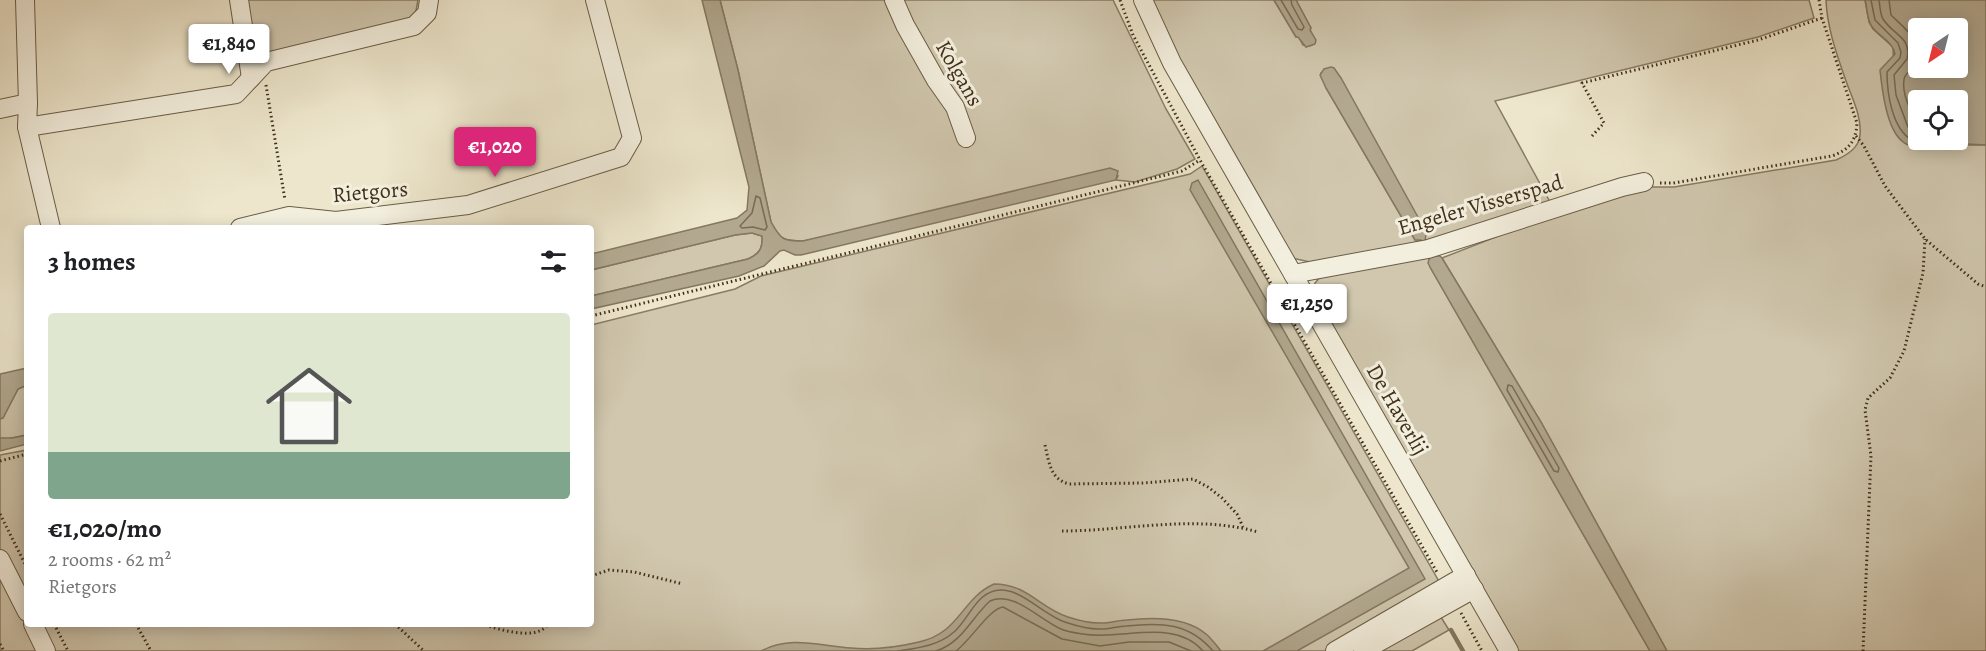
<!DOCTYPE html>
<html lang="en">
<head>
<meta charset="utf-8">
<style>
	:root { --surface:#fff; --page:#f6f6f6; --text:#202124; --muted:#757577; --line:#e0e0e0; --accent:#db2777 }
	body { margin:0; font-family:Alegreya,serif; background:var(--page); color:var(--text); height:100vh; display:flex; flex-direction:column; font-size:22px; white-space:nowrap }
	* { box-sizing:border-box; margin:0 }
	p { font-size:20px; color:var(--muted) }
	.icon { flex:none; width:33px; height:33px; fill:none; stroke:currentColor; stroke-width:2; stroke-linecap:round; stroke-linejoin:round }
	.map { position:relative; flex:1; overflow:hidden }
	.drawer { position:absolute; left:24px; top:225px; width:570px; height:402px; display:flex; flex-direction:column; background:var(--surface); border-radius:6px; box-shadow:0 3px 15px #0003 }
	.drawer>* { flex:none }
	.needle { width:39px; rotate:215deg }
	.controls { position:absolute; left:1908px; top:18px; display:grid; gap:12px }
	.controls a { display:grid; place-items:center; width:60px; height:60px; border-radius:6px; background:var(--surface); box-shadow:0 3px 15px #0003; font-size:30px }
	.price { position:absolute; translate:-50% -51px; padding:0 14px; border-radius:6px; background:#fff; color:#222; font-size:20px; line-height:39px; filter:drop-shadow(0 2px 3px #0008) }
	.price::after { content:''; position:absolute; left:50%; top:36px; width:18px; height:14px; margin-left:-9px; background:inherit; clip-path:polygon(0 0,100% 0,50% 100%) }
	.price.active { background:var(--accent); color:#fff }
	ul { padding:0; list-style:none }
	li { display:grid; align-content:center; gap:12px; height:318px; padding:0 24px }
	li+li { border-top:2px solid var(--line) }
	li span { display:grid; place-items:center; height:186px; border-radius:6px; color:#555 }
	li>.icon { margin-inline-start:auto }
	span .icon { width:108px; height:108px; fill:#fffc; stroke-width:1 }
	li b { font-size:26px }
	h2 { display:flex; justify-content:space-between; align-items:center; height:72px; padding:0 24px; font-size:26px }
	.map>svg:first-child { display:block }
	.green { fill:#d0c7ae; stroke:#887b64; stroke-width:1.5; fill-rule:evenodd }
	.water { fill:#b2a88f; stroke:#847860; stroke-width:1.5; fill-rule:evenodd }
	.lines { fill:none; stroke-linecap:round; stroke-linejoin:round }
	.shore { stroke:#796c54; stroke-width:1.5 }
	.stream { stroke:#847860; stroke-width:4.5 }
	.minor-casing { stroke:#6b5d46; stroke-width:20 }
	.path { stroke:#402f19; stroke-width:3; stroke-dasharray:1.5 3; stroke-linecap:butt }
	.minor { stroke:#f3efde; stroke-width:18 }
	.labels { text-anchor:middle; stroke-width:6; stroke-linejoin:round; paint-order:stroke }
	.street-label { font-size:22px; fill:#402f19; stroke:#f3efde }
</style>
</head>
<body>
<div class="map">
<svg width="1986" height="651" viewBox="0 0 1986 651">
	<rect width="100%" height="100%" fill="#ede6cc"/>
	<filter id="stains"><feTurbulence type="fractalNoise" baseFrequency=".00333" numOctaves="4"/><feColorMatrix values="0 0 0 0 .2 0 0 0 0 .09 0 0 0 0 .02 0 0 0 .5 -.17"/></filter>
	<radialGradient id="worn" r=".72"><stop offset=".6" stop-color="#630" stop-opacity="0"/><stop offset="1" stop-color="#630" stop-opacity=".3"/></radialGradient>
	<!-- green -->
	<g class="green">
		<polygon points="245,0 418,0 415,16 408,24 263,55 252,51"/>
		<path d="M 720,0 L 1113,0 L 1166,109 L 1195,159 L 1177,169 L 1135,182 L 1116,180 L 1118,176 L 803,241 C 783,241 781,240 771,222 L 738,70 Z"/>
		<path d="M 1151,0 L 1274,0 L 1296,37 L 1298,36 L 1303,45 L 1310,46 L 1314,44 L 1310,29 L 1311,28 L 1296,0 L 1809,0 L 1814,18 L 1758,37 L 1495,101 L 1550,202 L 1423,244 L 1310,262 L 1292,258 C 1242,174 1191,90 1151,0 ZM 1323,72 L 1423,242 L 1421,240 L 1415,240 L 1326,88 L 1321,73 Z"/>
		<path d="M 1826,0 L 1865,0 L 1869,22 L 1873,29 L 1893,47 L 1896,134 L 1901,140 L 1914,148 L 1925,140 L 1969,145 L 1986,145 L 1986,651 L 1667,651 L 1541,422 L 1442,258 L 1555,214 L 1647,187 L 1674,187 L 1836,160 C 1847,155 1859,148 1860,135 C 1862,117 1852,98 1846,81 C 1837,55 1827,28 1826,0 Z"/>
		<path d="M 1202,166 L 1441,585 L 1439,614 L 1449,630 L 1412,651 L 0,651 L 0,455 L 27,450 L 27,624 L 591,624 L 591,325 L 735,289 L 761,276 L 1190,174 ZM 1198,181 L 1424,579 L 1195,182 Z"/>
		<path d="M 752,233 L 762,236 C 763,249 759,254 748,259 L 591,296 L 591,270 L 735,235 Z"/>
		<polygon points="1430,256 1430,267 1650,651 1516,651 1313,293 1315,283 1321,276"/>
		<polygon points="27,385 27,435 2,440 0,438 0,419 3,418 18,389"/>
	</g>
	<!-- water -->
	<g class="water">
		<path d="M 702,0 L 720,0 L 738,70 L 771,222 C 781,240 783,241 803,241 L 1110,168 L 1118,171 L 1116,180 L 801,255 L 795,255 L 784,250 L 780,251 L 764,266 L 739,276 L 591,309 L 591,296 L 748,259 C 759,254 763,249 762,236 L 752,233 L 735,235 L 591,270 L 591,254 L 737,218 L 747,210 L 749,187 Z"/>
		<polygon points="1274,0 1296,0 1311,28 1310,30 1316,40 1315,44 1306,47 1298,37 1296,37"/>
		<path d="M 1865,0 L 1986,0 L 1986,145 L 1946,143 L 1938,140 L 1958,140 L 1958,100 L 1918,100 L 1918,140 L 1925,140 L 1914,148 C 1910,146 1905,144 1902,141 C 1886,128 1882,88 1880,70 L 1895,54 C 1893,42 1880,37 1873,28 C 1866,20 1868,9 1865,0 ZM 1918,28 L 1958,28 L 1958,68 L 1918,68 Z"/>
		<polygon points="1331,67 1334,68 1341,78 1424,228 1426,234 1425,241 1423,242 1421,240 1415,240 1326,88 1320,75 1324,69"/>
		<polygon points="1198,180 1425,579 1297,651 1263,651 1409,568 1190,190 1192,183"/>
		<polygon points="1430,256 1440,256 1442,258 1541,422 1667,651 1650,651 1430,267 1428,263"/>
		<polygon points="27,368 27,385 18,389 3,418 0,419 0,374"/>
		<polygon points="27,435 27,444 0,451 0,438 12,438"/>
		<path d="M 994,584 C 1028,584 1039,608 1068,617 C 1077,620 1090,623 1099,623 C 1108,624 1118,620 1127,620 C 1152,617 1185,616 1206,634 C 1212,639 1216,645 1221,651 L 761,651 C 791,635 819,646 851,648 C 873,650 898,647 919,642 C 960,633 961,599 994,584 Z"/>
	</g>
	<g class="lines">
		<!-- shore -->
		<g class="shore">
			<polyline points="1281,0 1298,29 1302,30 1304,27 1292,5 1291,0"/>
			<path d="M 1871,0 L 1875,20 L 1898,43 L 1901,52 L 1900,58 L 1887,72 C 1887,93 1892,129 1912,140 L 1918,136"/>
			<path d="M 1879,0 C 1880,6 1880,14 1883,19 C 1893,35 1912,37 1907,59 L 1894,75 L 1896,95 L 1908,127 L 1912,131 L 1918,128"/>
			<path d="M 1889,0 L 1891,15 C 1904,28 1927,43 1914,65 C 1911,71 1904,74 1904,80 C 1902,93 1909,106 1913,117 L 1918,118"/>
			<polygon points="756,196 760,198 767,227 765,230 753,227 742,228 740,226 752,213"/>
			<polygon points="1508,385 1512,386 1559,468 1558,472 1554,471 1507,390"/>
			<path d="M 898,651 C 918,648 938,646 954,632 C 968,620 975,596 994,591 C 1019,584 1044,617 1068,623 C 1077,626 1089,629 1099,629 C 1108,630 1117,626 1126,626 C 1162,622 1189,623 1213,651"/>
			<path d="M 936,651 C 962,643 971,618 990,601 C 1013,590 1040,620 1061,629 C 1067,632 1076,633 1083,634 C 1121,641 1174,617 1203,651"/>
			<path d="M 956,651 C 970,641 990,608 1003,607 L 1062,639 L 1100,646 L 1129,642 L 1169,642 L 1191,651"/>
		</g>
		<!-- stream -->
		<polyline class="stream" points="1451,630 1463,651"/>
		<defs>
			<g id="minor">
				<polyline points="25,0 28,103 27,127 51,228"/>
				<polyline points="239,0 251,78"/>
				<polyline points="894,0 905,25 936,80 955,107 966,138"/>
				<polyline points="1143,0 1172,63 1509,651"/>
				<polyline points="0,109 28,103"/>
				<polyline points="27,127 236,94 266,62 414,26 427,13 429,0"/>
				<polyline points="240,228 289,216 336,221 468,205 621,157 632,138 595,0"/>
				<polyline points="1293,274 1428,249 1622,187 1644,182"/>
				<polyline points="0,559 27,612"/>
				<polyline points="33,624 46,651"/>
				<polyline points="1335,651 1466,575"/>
				<polyline points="1363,651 1474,589"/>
			</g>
		</defs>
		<!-- minor casing -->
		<use href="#minor" class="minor-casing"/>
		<!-- path -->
		<g class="path">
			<polyline points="1120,0 1133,35 1200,160 1438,574"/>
			<polyline points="266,85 285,200"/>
			<polyline points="1592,136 1604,123 1582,83 1758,40 1822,18"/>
			<polyline points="1856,136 1864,146 1885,186 1925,239 1978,284 1986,287"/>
			<path d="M 1660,183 L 1673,183 L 1832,156 C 1849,150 1856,141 1857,123 L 1822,18 L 1819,0"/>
			<polyline points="591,316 1182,171 1200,160"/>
			<path d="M 1045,445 C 1049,462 1050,479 1069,484 L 1143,483 L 1193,479 L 1208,487 L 1222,498 L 1237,514 L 1243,527"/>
			<polyline points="0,461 27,454"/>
			<polyline points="0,514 27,568"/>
			<path d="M 1062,531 C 1126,531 1195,514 1258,532"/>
			<polyline points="591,576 609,570 634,572 683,584"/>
			<polyline points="1461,613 1482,651"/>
			<polyline points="54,624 68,651"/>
			<polyline points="136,624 151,651"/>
			<polyline points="395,624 424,651"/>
			<path d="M 481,624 C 499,629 536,642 548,624"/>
			<polyline points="0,644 4,651"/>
			<polyline points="1863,651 1871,456 1865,410 1868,398 1890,378 1904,351 1923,273 1925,239"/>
		</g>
		<!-- minor -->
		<use href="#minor" class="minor"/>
	</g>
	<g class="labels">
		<!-- street labels -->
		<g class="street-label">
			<text transform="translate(960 73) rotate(60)" y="8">Kolgans</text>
			<text transform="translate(370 191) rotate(-5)" y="8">Rietgors</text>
			<text transform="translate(1480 204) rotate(-16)" y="8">Engeler Visserspad</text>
			<text transform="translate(1398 409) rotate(60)" y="8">De Haverlij</text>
		</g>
	</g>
	<rect width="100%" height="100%" filter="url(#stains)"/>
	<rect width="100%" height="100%" fill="url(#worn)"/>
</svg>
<div class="controls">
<a><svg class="needle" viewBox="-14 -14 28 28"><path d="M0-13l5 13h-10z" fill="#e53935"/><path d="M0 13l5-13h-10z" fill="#757577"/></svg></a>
<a><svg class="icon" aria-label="locate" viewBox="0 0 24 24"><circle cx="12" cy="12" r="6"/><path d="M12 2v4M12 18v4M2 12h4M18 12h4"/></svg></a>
</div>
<b class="price" style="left:229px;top:75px">€1,840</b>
<b class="price active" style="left:495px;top:178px">€1,020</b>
<b class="price" style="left:1307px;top:335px">€1,250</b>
<section class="drawer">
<h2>3 homes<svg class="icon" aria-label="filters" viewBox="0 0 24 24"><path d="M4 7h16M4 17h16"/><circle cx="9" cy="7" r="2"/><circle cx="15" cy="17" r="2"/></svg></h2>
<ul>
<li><span style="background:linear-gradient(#dfe7d0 75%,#7fa58c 0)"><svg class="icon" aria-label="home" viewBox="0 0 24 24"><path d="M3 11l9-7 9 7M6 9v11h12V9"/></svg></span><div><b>€1,020/mo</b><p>2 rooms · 62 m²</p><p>Rietgors</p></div></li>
</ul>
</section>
</div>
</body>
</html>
